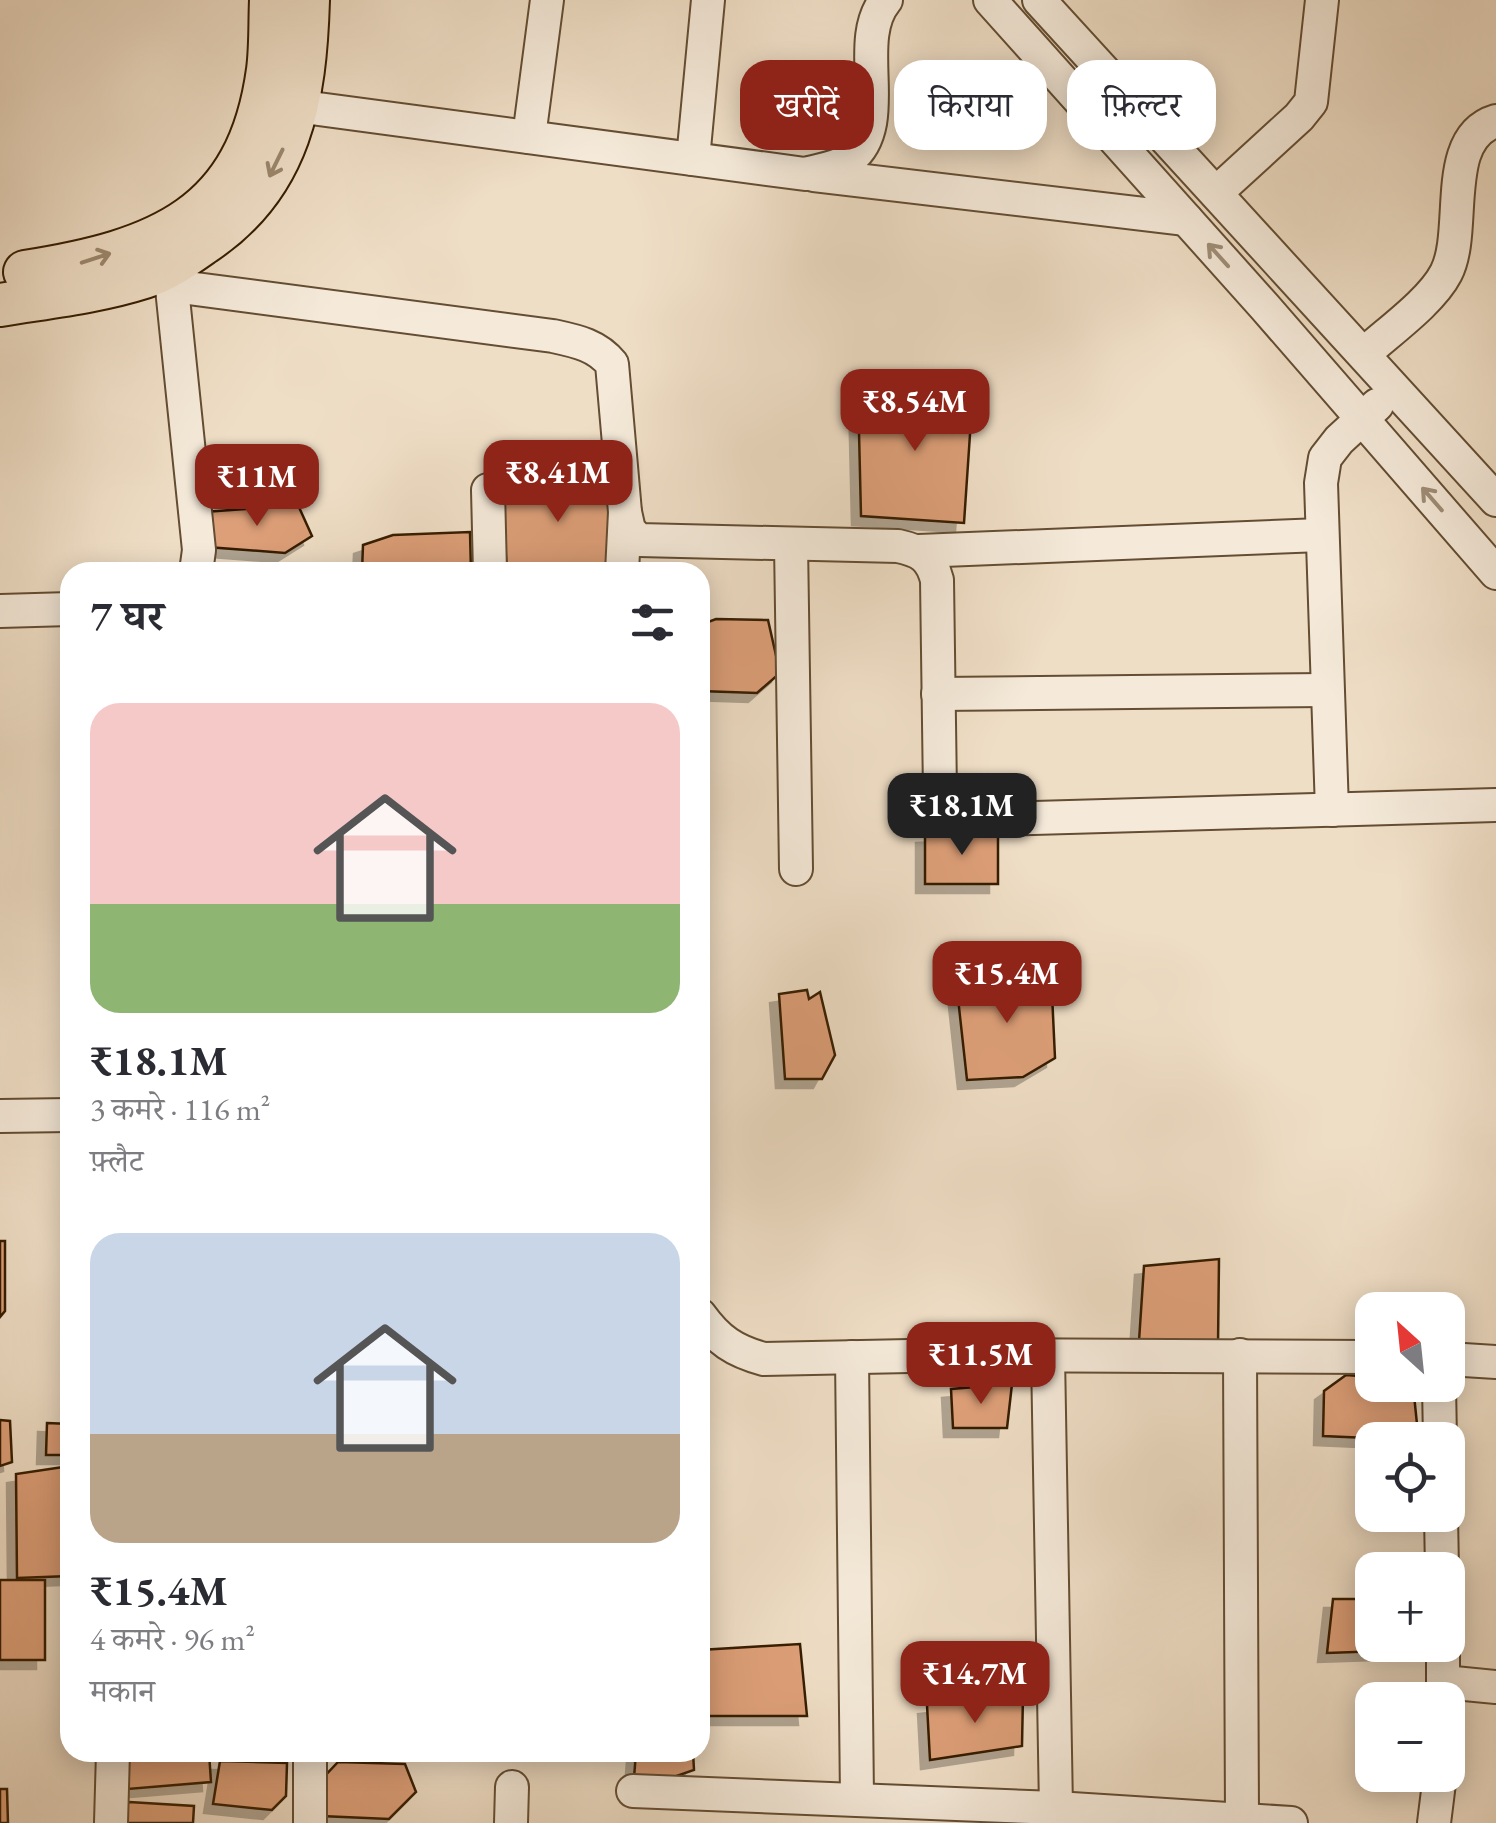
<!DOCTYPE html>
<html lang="hi">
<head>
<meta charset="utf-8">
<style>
	:root { --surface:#fff; --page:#f7f7f7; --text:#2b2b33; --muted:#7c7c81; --accent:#8f2418 }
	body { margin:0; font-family:"EB Garamond","Noto Serif Devanagari",serif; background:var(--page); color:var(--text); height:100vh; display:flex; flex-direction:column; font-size:38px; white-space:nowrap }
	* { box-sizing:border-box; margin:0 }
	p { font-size:32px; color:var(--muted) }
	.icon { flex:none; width:55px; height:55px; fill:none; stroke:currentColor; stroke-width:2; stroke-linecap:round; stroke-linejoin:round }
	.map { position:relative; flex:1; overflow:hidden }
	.details { position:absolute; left:60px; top:562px; width:650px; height:1200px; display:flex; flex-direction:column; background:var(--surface); border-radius:30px; box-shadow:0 5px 25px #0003 }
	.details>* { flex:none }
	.banner { position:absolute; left:740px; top:60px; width:605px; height:90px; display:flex; gap:20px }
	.needle { width:65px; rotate:333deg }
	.buttons { position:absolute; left:1355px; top:1292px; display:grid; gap:20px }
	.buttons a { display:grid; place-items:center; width:110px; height:110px; border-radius:20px; background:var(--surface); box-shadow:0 5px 25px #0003; font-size:50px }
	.price { position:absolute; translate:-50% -85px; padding:0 22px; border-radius:20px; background:var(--accent); color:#fff; font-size:32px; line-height:65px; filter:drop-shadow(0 2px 5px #0008) }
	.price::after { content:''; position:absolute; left:50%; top:60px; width:30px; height:22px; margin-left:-15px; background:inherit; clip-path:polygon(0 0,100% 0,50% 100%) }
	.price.on { background:#222; color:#fff }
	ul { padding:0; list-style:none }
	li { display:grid; align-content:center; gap:20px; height:530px; padding:0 30px }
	li span { display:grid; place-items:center; height:310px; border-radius:30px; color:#555 }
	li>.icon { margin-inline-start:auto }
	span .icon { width:180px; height:180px; fill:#fffc; stroke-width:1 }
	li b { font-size:42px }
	h2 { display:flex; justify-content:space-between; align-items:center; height:120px; padding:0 30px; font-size:42px }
	.pill { padding:0 35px; border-radius:30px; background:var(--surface); box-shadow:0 5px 25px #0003; font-size:35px; line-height:90px }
	.pill.on { background:var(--accent); color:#fff }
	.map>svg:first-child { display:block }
	.building { fill:#dd9f78; stroke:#361d00; stroke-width:2.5; filter:url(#shadow) }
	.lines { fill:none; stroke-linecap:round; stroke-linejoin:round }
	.minor-casing { stroke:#644d32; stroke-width:36 }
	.major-casing { stroke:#361d00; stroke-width:46 }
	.minor { stroke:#f5eada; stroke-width:32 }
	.major { stroke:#efdec6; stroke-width:42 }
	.oneway { stroke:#9c876d }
	.oneway2 { stroke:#9f8e78 }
</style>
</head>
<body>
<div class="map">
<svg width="1496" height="1823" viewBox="0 0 1496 1823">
	<defs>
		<filter id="shadow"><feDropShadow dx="-9" dy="9" stdDeviation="0" flood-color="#0004"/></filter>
	</defs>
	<rect width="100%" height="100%" fill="#efdec6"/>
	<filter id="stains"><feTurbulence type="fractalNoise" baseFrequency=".002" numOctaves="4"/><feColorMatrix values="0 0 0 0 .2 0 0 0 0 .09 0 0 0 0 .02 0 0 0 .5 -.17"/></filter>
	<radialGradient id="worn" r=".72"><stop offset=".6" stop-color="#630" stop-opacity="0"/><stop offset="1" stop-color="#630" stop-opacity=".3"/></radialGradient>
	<!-- building -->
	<g class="building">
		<polygon points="858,390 973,390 964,523 861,516"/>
		<polygon points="608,475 614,572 507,572 501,482"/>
		<polygon points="298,505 312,536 285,553 207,547 204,512"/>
		<polygon points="470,532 471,572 421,572 421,566 395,567 396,572 362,572 363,545 393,535"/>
		<polygon points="716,619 768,620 780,673 757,693 700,691 700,625"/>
		<polygon points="998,831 998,884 925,884 925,834"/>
		<polygon points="1051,972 1055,1058 1023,1077 967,1080 957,989 986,974 1023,978"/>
		<polygon points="807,990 809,999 820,992 835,1055 822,1079 785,1079 779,994"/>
		<polygon points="0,1241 5,1241 5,1311 0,1317"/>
		<polygon points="1219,1259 1218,1346 1139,1341 1144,1266"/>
		<polygon points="1346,1375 1372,1377 1372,1385 1413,1385 1417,1424 1391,1439 1323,1436 1324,1391"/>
		<polygon points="1012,1384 1007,1428 953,1428 951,1389"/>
		<polygon points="0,1420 10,1421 12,1462 0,1466"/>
		<polygon points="47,1423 70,1424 70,1455 46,1455"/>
		<polygon points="70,1466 70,1576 17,1578 16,1474"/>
		<rect x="0" y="1580" width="45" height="80"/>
		<polygon points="1333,1599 1372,1599 1372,1645 1411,1645 1412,1650 1327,1653"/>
		<polygon points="800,1644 807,1716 700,1716 700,1650"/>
		<polygon points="1023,1695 1022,1746 930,1760 927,1705"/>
		<polygon points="126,1752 209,1752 211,1782 128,1789"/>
		<polygon points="636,1752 693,1752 694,1770 633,1791"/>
		<polygon points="220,1761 287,1763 286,1796 272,1810 213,1804"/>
		<polygon points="338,1762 405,1764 416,1792 389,1819 321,1816 322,1779"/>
		<polygon points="0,1789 7,1789 8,1823 0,1823"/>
		<polygon points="129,1802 194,1806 193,1823 115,1823"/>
	</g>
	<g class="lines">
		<defs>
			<g id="minor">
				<polyline points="990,0 1264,306 1496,573"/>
				<polyline points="1039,0 1496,500"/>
				<path d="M 296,106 L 805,174 C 819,170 838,168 850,159 C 895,123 851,42 886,0"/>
				<polyline points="529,137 547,0"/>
				<polyline points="693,159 708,0"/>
				<polyline points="814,175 1186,219"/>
				<polyline points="1216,193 1299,117 1311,102 1322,0"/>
				<polyline points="170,269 199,550 196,572"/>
				<path d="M 173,286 L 553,336 C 576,341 597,345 612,364 L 625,512 L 629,530 L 639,540 L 898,546 C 921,551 931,557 937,580 L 940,793 L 947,812 L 964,820 L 1496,805"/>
				<path d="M 1364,354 C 1388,332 1431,302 1446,273 C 1468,231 1440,138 1496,121"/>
				<polyline points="488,490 490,572"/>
				<polyline points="791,544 796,869"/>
				<polyline points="919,551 1321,535"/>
				<polyline points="622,572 625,512"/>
				<polyline points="0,611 70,609"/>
				<polyline points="938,694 1327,690"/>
				<polyline points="1332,810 1321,483 1325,458 1339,440 1377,405"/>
				<polyline points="0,1116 70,1115"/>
				<path d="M 700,1315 C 718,1340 734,1351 764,1359 L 958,1355 L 1372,1357"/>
				<polyline points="1240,1355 1242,1819"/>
				<polyline points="1048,1356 1056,1808"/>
				<polyline points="852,1357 857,1798"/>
				<polyline points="1448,1359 1496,1362"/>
				<polyline points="1439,1385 1440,1440"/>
				<polyline points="1441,1515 1442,1570"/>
				<polyline points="1444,1682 1496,1687"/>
				<polyline points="1443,1700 1443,1645"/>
				<polyline points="310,1752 310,1823"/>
				<polyline points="633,1791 1056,1808 1291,1823"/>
				<polyline points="111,1823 113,1752"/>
				<polyline points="511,1823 512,1787"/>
				<polyline points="1434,1823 1440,1775"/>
			</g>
			<g id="major">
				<path d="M 25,272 C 158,251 248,217 268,70 C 271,47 270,23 271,0"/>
				<path d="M 0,305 C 48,297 97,292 144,277 C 166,270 184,257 204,243 C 291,185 305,99 308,0"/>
			</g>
		</defs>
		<!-- minor casing -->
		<use href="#minor" class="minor-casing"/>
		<!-- major casing -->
		<use href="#major" class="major-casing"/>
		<!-- minor -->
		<use href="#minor" class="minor"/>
		<!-- major -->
		<use href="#major" class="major"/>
	</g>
	<!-- one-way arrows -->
	<defs><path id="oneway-shaft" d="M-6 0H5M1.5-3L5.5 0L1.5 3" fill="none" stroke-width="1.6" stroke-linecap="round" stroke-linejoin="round" transform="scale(2.5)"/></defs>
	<g class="oneway">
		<use href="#oneway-shaft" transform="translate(276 163) rotate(116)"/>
		<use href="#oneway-shaft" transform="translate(96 258) rotate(-18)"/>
	</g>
	<g class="oneway2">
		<use href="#oneway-shaft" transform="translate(1218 255) rotate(-132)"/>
		<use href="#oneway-shaft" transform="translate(1432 499) rotate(-131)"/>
	</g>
	<rect width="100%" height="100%" filter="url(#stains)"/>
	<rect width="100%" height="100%" fill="url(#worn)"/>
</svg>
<div class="buttons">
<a><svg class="needle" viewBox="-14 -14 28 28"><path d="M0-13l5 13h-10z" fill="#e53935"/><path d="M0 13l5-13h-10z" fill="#7c7c81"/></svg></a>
<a><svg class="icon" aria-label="locate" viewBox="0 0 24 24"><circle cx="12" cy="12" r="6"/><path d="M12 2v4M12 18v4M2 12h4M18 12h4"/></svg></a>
<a>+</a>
<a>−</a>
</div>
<b class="price" style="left:915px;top:454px">₹8.54M</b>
<b class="price" style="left:558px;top:525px">₹8.41M</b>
<b class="price" style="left:257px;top:529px">₹11M</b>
<b class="price on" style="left:962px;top:858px">₹18.1M</b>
<b class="price" style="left:1007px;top:1026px">₹15.4M</b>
<b class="price" style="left:981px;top:1407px">₹11.5M</b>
<b class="price" style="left:975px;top:1726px">₹14.7M</b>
<div class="banner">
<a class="pill on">खरीदें</a>
<a class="pill">किराया</a>
<a class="pill">फ़िल्टर</a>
</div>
<section class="details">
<h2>7 घर<svg class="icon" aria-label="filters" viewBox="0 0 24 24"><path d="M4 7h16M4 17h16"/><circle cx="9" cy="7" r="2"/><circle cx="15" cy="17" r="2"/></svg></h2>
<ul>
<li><span style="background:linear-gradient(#f6c9c9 65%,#8fb573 0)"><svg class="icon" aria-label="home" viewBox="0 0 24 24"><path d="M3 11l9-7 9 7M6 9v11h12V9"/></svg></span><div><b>₹18.1M</b><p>3 कमरे · 116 m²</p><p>फ़्लैट</p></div></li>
<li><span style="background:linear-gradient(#c9d6e8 65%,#b9a48a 0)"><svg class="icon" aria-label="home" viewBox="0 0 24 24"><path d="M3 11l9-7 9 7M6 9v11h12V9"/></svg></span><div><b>₹15.4M</b><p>4 कमरे · 96 m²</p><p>मकान</p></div></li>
</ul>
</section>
</div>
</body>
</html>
